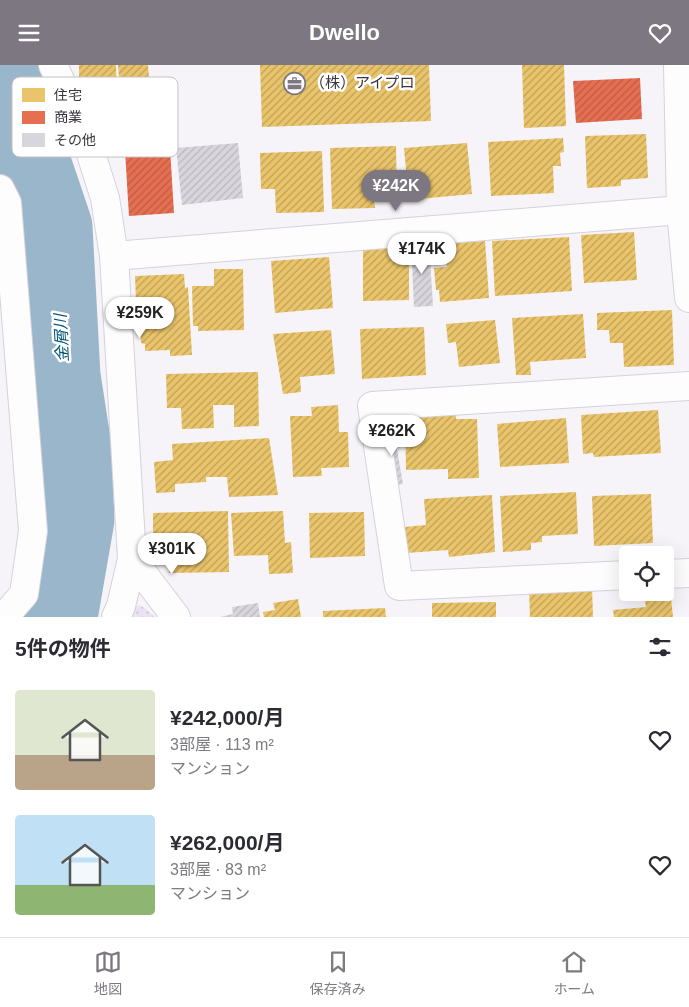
<!DOCTYPE html>
<html lang="ja">
<head>
<meta charset="utf-8">
<style>
	:root { --surface:#fff; --page:#f7f7f7; --text:#2b2b33; --muted:#7c7c81; --line:#e1e1e2; --accent:#7c7780 }
	body { margin:0; font-family:Arial,"Noto Sans JP",sans-serif; background:var(--page); color:var(--text); height:100vh; display:flex; flex-direction:column; font-size:19px; white-space:nowrap }
	* { box-sizing:border-box; margin:0 }
	p { font-size:16px; color:var(--muted) }
	.icon { flex:none; width:28px; height:28px; fill:none; stroke:currentColor; stroke-width:2; stroke-linecap:round; stroke-linejoin:round }
	.map { position:relative; height:552px; overflow:hidden }
	.drawer { display:flex; flex-direction:column; background:var(--surface); flex:1 }
	.drawer>* { flex:none }
	.buttons { position:absolute; left:619px; top:481px; display:grid; gap:10px }
	.buttons a { display:grid; place-items:center; width:55px; height:55px; border-radius:5px; background:var(--surface); box-shadow:0 5px 20px #0002; font-size:25px }
	.price { position:absolute; translate:-50% -42px; padding:0 11px; border-radius:18px; background:#fff; color:#222; font-size:16px; line-height:32px; filter:drop-shadow(0 1px 2px #0008) }
	.price::after { content:''; position:absolute; left:50%; top:30px; width:15px; height:11px; margin-left:-8px; background:inherit; clip-path:polygon(0 0,100% 0,50% 100%) }
	.price.current { background:var(--accent); color:#fff }
	ul { padding:0; list-style:none }
	li { display:flex; align-items:center; gap:15px; height:125px; padding:0 15px }
	li span { display:grid; place-items:center; flex:none; width:140px; height:100px; border-radius:5px; color:#555 }
	li>.icon { margin-inline-start:auto }
	span .icon { width:60px; height:60px; fill:#fffc; stroke-width:1 }
	li b { font-size:21px }
	h2 { display:flex; justify-content:space-between; align-items:center; height:60px; padding:0 15px; font-size:21px }
	header { display:flex; justify-content:space-between; align-items:center; height:65px; padding:0 15px; background:var(--accent); color:#fff; font-size:22px; font-weight:700 }
	.tabs { display:flex; justify-content:space-around; align-items:center; height:70px; border-top:1px solid var(--line); background:var(--surface); font-size:14px; color:var(--muted) }
	.tabs a { display:grid; justify-items:center; gap:2px }
	.tabs .current { color:var(--accent) }
	.map>svg:first-child { display:block }
	.park { fill:url(#park-dots) }
	.homes { fill:url(#homes-hatch) }
	.shops { fill:url(#shops-hatch) }
	.lines { fill:none; stroke-linecap:round; stroke-linejoin:round }
	.river { stroke:#99b6cb; stroke-width:75 }
	.building { fill:url(#building-hatch) }
	.street-casing { stroke:#d6d1da; stroke-width:30 }
	.street { stroke:#fefdfe; stroke-width:28 }
	.labels { text-anchor:middle; stroke-width:5; stroke-linejoin:round; paint-order:stroke }
	.poi-label { font-size:15px; fill:#39343f; stroke:#fff; text-anchor:start }
	.water-label { font-size:16px; font-style:italic; fill:#005277; stroke:#fff }
	.key { fill:#fff; stroke:#c4c2c5; stroke-width:1 }
	.key-label { font-size:14px; fill:#39343f }
</style>
</head>
<body>
<header><svg class="icon" aria-label="menu" viewBox="0 0 24 24"><path d="M4 6h16M4 12h16M4 18h16"/></svg>Dwello<svg class="icon" aria-label="heart" viewBox="0 0 24 24"><path d="M12 20l-8-8c-3-5 5-10 8-4 3-6 11-1 8 4z"/></svg></header>
<div class="map">
<svg width="689" height="552" viewBox="0 0 689 552">
	<defs>
		<pattern id="park-dots" width="8" height="8" patternUnits="userSpaceOnUse" patternTransform="scale(1.25)"><rect width="8" height="8" fill="#ebe2f4"/><path d="M2 2h.1M6 6h.1" fill="none" stroke="#cac2d2" stroke-width="1.8" stroke-linecap="round"/></pattern>
		<pattern id="homes-hatch" width="6" height="6" patternUnits="userSpaceOnUse" patternTransform="scale(1.25)"><rect width="6" height="6" fill="#e9c46a"/><path d="M-1 1l2-2M0 6l6-6M5 7l2-2" fill="none" stroke="#bea059"/></pattern>
		<pattern id="shops-hatch" width="6" height="6" patternUnits="userSpaceOnUse" patternTransform="scale(1.25)"><rect width="6" height="6" fill="#e76f51"/><path d="M-1 1l2-2M0 6l6-6M5 7l2-2" fill="none" stroke="#bc5c45"/></pattern>
		<pattern id="building-hatch" width="6" height="6" patternUnits="userSpaceOnUse" patternTransform="scale(1.25)"><rect width="6" height="6" fill="#d9d5dc"/><path d="M-1 1l2-2M0 6l6-6M5 7l2-2" fill="none" stroke="#bbb7be"/></pattern>
	</defs>
	<rect width="100%" height="100%" fill="#f7f4f9"/>
	<!-- park -->
	<polygon class="park" points="140,540 156,552 128,552 132,543"/>
	<!-- homes -->
	<g class="homes">
		<polygon points="79,0 116,0 117,41 94,42 93,37 88,38 87,16 79,16"/>
		<polygon points="118,0 148,0 153,62 123,64"/>
		<polygon points="260,0 429,0 431,56 262,62"/>
		<polygon points="522,0 564,0 566,61 524,63"/>
		<polygon points="646,69 648,113 621,115 621,121 587,123 585,71"/>
		<polygon points="563,73 564,87 560,88 561,101 553,101 554,128 491,131 488,77"/>
		<polygon points="467,78 472,129 409,135 404,83"/>
		<polygon points="396,81 397,132 374,132 375,143 332,144 330,83"/>
		<polygon points="322,86 324,147 276,148 275,124 261,124 260,88"/>
		<polygon points="634,167 637,215 584,218 581,170"/>
		<polygon points="569,172 572,226 495,231 492,176"/>
		<polygon points="485,176 489,233 440,237 439,225 436,225 434,203 447,202 445,184 455,184 455,178"/>
		<polygon points="409,183 409,235 363,236 363,184"/>
		<polygon points="329,192 333,243 275,248 271,196"/>
		<polygon points="214,204 243,204 244,265 198,266 198,261 193,261 192,221 214,221"/>
		<polygon points="184,209 185,223 188,222 192,290 170,291 170,285 145,286 145,279 141,278 139,237 136,237 135,211"/>
		<polygon points="672,245 674,300 624,302 623,278 610,278 609,265 597,265 597,248"/>
		<polygon points="583,249 586,293 530,297 531,310 516,310 512,253"/>
		<polygon points="495,255 500,298 459,302 456,277 448,278 446,259"/>
		<polygon points="424,262 426,310 362,314 360,264"/>
		<polygon points="331,265 335,309 300,312 301,327 283,329 273,269"/>
		<polygon points="258,307 259,361 234,362 234,340 213,340 214,363 182,364 181,343 167,343 166,309"/>
		<polygon points="338,340 339,367 348,367 349,402 321,403 322,411 293,412 290,351 312,351 311,342"/>
		<polygon points="658,345 661,388 594,392 593,388 583,389 581,350"/>
		<polygon points="456,350 456,354 477,354 479,413 448,414 448,404 406,405 405,351"/>
		<polygon points="566,353 569,398 500,402 497,359"/>
		<polygon points="269,373 278,430 229,432 227,412 206,412 206,417 175,419 175,427 156,428 154,397 173,395 172,379"/>
		<polygon points="576,427 578,469 542,471 542,477 531,478 531,485 503,487 500,431"/>
		<polygon points="651,429 653,478 594,481 592,431"/>
		<polygon points="492,430 495,487 449,492 448,485 406,488 404,462 426,460 424,434"/>
		<polygon points="228,446 229,507 169,508 169,481 153,482 153,448"/>
		<polygon points="283,446 285,478 291,477 293,508 269,509 268,490 234,491 231,448"/>
		<polygon points="364,447 365,491 310,493 309,448"/>
		<polygon points="592,522 593,552 530,552 529,525"/>
		<polygon points="671,533 673,552 614,552 613,545 646,542 645,536"/>
		<polygon points="298,534 301,552 264,552 263,547 275,545 273,538"/>
		<polygon points="496,537 496,552 432,552 432,538"/>
		<polygon points="385,543 386,552 323,552 323,546"/>
	</g>
	<!-- shops -->
	<g class="shops">
		<polygon points="640,13 642,54 576,58 573,16"/>
		<polygon points="170,83 174,148 129,151 125,86"/>
	</g>
	<g class="lines">
		<!-- river -->
		<polyline class="river" points="6,0 8,23 55,162 63,311 74,382 77,454 60,552"/>
	</g>
	<!-- building -->
	<g class="building">
		<polygon points="238,78 243,133 182,140 176,83"/>
		<polygon points="429,176 433,241 414,242 411,178"/>
		<polygon points="393,362 403,419 391,421 381,364"/>
		<polygon points="258,538 260,552 220,552 233,549 232,542"/>
	</g>
	<g class="lines">
		<defs>
			<g id="street">
				<polyline points="53,0 85,70 105,133 114,191 132,494 121,541 116,552"/>
				<polyline points="678,0 681,145 689,233"/>
				<polyline points="0,124 7,138 33,466 24,529 4,552"/>
				<polyline points="114,191 681,145"/>
				<polyline points="132,494 176,552"/>
				<polyline points="665,509 689,508"/>
				<polyline points="628,510 399,521 372,341 689,321"/>
			</g>
		</defs>
		<!-- street casing -->
		<use href="#street" class="street-casing"/>
		<!-- street -->
		<use href="#street" class="street"/>
	</g>
	<!-- icons -->
	<defs>
		<symbol id="office-ring" viewBox="-11 -11 22 22"><circle r="9.5" fill="#fff" stroke="#7c7780" stroke-width="1.5"/><path d="M-6-3h4V-5.5h4V-3h4V5H-6ZM-1-4.5V-3h2v-1.5ZM-6 0V1H6V0Z" fill="#7c7780"/></symbol>
	</defs>
	<g fill-rule="evenodd">
		<use href="#office-ring" x="282" y="6" width="25" height="25"/>
	</g>
	<g class="labels">
		<!-- poi labels -->
		<g class="poi-label">
			<text x="310" y="23">（株）アイプロ</text>
		</g>
		<!-- water labels -->
		<g class="water-label">
			<text transform="translate(61 273) rotate(-93)" y="6">金屑川</text>
		</g>
	</g>
	<!-- legend -->
	<rect x="12" y="12" width="166" height="80" rx="8" class="key"/>
	<rect x="22" y="23" width="23" height="14" fill="#e9c46a"/>
	<rect x="22" y="46" width="23" height="13" fill="#e76f51"/>
	<rect x="22" y="68" width="23" height="14" fill="#d9d5dc"/>
	<g class="key-label">
		<text x="54" y="35">住宅</text>
		<text x="54" y="57">商業</text>
		<text x="54" y="80">その他</text>
	</g>
</svg>
<div class="buttons">
<a><svg class="icon" aria-label="locate" viewBox="0 0 24 24"><circle cx="12" cy="12" r="6"/><path d="M12 2v4M12 18v4M2 12h4M18 12h4"/></svg></a>
</div>
<b class="price current" style="left:396px;top:147px">¥242K</b>
<b class="price" style="left:422px;top:210px">¥174K</b>
<b class="price" style="left:140px;top:274px">¥259K</b>
<b class="price" style="left:392px;top:392px">¥262K</b>
<b class="price" style="left:172px;top:510px">¥301K</b>
</div>
<section class="drawer">
<h2>5件の物件<svg class="icon" aria-label="filters" viewBox="0 0 24 24"><path d="M4 7h16M4 17h16"/><circle cx="9" cy="7" r="2"/><circle cx="15" cy="17" r="2"/></svg></h2>
<ul>
<li><span style="background:linear-gradient(#dfe7d0 65%,#b9a48a 0)"><svg class="icon" aria-label="home" viewBox="0 0 24 24"><path d="M3 11l9-7 9 7M6 9v11h12V9"/></svg></span><div><b>¥242,000/月</b><p>3部屋 · 113 m²</p><p>マンション</p></div><svg class="icon" aria-label="heart" viewBox="0 0 24 24"><path d="M12 20l-8-8c-3-5 5-10 8-4 3-6 11-1 8 4z"/></svg></li>
<li><span style="background:linear-gradient(#bfe0f5 70%,#8fb573 0)"><svg class="icon" aria-label="home" viewBox="0 0 24 24"><path d="M3 11l9-7 9 7M6 9v11h12V9"/></svg></span><div><b>¥262,000/月</b><p>3部屋 · 83 m²</p><p>マンション</p></div><svg class="icon" aria-label="heart" viewBox="0 0 24 24"><path d="M12 20l-8-8c-3-5 5-10 8-4 3-6 11-1 8 4z"/></svg></li>
</ul>
</section>
<nav class="tabs">
<a class="current"><svg class="icon" aria-label="map" viewBox="0 0 24 24"><path d="M3 6l6-2 6 2 6-2v14l-6 2-6-2-6 2zM9 4v14M15 6v14"/></svg>地図</a>
<a><svg class="icon" aria-label="saved" viewBox="0 0 24 24"><path d="M7 4h10v16l-5-4-5 4z"/></svg>保存済み</a>
<a><svg class="icon" aria-label="home" viewBox="0 0 24 24"><path d="M3 11l9-7 9 7M6 9v11h12V9"/></svg>ホーム</a>
</nav>
</body>
</html>
